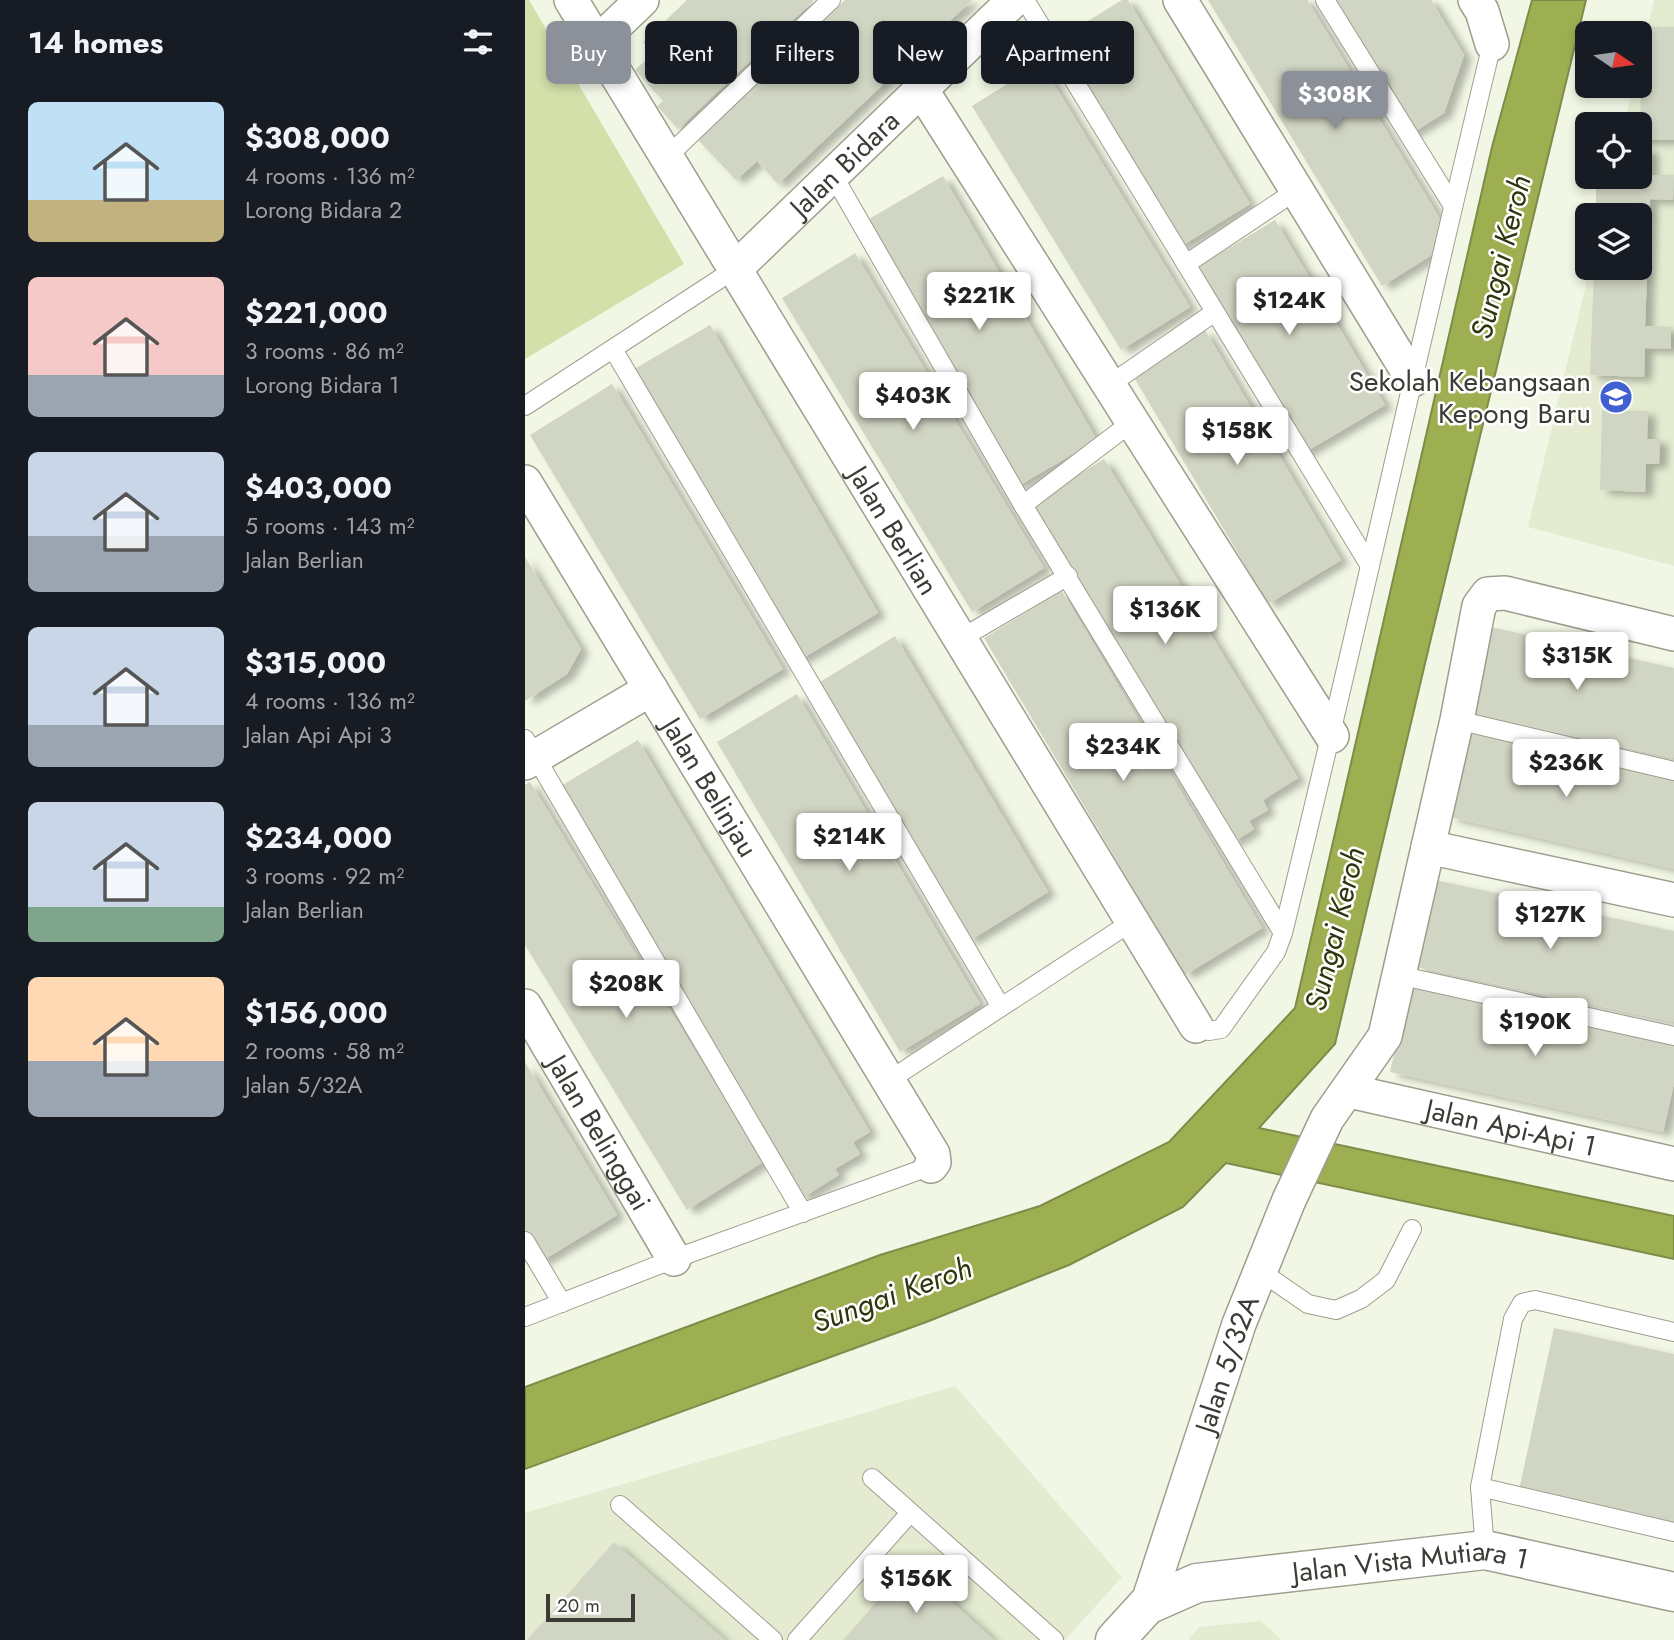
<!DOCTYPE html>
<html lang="en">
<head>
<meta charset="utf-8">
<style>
	:root { --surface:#171b24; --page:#242831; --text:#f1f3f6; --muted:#9ea1a6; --accent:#8c9099 }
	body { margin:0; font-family:Jost,sans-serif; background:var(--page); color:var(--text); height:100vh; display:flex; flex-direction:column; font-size:26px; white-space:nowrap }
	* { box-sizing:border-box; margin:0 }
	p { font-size:23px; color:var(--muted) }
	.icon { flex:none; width:38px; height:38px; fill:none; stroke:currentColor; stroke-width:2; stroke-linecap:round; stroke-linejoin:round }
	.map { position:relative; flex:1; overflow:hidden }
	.sheet { display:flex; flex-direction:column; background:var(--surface); width:525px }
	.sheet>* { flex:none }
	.banner { position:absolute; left:21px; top:21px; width:665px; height:63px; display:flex; gap:14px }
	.needle { width:46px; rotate:103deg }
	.tools { position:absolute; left:1050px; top:21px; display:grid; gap:14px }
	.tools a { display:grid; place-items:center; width:77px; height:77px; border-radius:10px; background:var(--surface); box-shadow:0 4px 10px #0003; font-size:35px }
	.scale { position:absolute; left:21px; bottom:18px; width:89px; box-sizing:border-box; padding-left:7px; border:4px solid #3a3c35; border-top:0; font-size:19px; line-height:24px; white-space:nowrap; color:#3a3c35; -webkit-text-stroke:5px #fff; paint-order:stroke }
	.price { position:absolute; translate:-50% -60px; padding:0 16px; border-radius:7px; background:#fff; color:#222; font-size:23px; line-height:46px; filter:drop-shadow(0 2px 4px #0008) }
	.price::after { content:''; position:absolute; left:50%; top:42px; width:21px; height:16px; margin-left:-10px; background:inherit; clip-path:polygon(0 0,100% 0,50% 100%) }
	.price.selected { background:var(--accent); color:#fff }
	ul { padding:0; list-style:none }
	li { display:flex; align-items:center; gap:21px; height:175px; padding:0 28px }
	li span { display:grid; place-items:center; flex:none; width:196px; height:140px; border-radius:10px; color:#555 }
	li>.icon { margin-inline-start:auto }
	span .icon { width:84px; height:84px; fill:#fffc; stroke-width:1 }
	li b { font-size:30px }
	h2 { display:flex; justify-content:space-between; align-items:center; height:84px; padding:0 28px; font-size:30px }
	.chip { padding:0 24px; border-radius:10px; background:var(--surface); box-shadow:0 4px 10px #0003; font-size:24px; line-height:63px }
	.chip.selected { background:var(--accent); color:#fff }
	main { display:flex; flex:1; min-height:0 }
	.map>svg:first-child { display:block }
	.built { fill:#e4ebd1 }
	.green { fill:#d4e0aa }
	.water { fill:#9daf51; stroke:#7f8c49; stroke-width:2 }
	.building { fill:#d1d5c3; filter:url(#shadow) }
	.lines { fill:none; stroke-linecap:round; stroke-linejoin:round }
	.service-casing { stroke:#9b9f8e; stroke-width:20 }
	.minor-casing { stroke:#9b9f8e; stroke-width:36 }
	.tertiary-casing { stroke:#9b9f8e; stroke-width:41 }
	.service { stroke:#fff; stroke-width:18 }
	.minor { stroke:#fff; stroke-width:33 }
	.tertiary { stroke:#fff; stroke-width:38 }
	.labels { text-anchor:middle; stroke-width:5; stroke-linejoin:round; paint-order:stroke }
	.street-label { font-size:28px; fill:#3a3c35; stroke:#fff }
	.poi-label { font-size:28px; fill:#3a3c35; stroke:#fff; text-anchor:end }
	.water-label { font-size:30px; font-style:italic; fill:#2e340c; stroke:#fff }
</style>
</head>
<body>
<main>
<section class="sheet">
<h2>14 homes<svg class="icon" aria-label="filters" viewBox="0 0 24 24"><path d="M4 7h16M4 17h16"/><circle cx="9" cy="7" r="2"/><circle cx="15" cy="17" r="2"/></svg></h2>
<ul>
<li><span style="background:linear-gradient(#bfe0f5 70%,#c2b280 0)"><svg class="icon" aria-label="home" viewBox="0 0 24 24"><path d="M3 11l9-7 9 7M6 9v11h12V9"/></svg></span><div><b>$308,000</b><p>4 rooms · 136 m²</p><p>Lorong Bidara 2</p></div></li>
<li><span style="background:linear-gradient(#f6c9c9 70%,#9aa5b1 0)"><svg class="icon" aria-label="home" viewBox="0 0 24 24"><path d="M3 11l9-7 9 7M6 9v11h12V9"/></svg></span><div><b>$221,000</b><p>3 rooms · 86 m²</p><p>Lorong Bidara 1</p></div></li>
<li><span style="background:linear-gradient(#c9d6e8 60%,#9aa5b1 0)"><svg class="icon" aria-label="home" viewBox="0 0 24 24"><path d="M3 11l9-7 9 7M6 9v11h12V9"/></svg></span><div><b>$403,000</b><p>5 rooms · 143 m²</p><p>Jalan Berlian</p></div></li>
<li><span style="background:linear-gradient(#c9d6e8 70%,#9aa5b1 0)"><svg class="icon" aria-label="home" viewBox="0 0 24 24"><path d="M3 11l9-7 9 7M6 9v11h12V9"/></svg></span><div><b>$315,000</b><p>4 rooms · 136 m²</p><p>Jalan Api Api 3</p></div></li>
<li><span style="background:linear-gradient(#c9d6e8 75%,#7fa58c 0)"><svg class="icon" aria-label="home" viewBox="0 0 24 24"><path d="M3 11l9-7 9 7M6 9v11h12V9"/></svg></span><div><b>$234,000</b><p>3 rooms · 92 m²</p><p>Jalan Berlian</p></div></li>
<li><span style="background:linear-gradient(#ffd9b3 60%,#9aa5b1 0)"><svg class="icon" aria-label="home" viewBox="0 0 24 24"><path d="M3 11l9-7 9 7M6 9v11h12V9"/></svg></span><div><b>$156,000</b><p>2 rooms · 58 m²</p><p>Jalan 5/32A</p></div></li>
</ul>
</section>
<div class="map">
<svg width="1149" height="1640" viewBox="0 0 1149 1640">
	<defs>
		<filter id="shadow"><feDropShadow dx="8" dy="4.5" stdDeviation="3.5" flood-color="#0004"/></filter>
	</defs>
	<rect width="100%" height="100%" fill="#f2f7e5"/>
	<!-- built -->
	<g class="built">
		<polygon points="1129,0 1149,0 1149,566 1003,527 1065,268 1115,268 1115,215 1077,215 1086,177 1115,177 1115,124 1099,124 1108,86 1115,86 1115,58"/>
		<polygon points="430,1386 597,1577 540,1640 0,1640 0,1513"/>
		<polygon points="736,1621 757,1640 663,1640 674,1627"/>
	</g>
	<!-- green -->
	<polygon class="green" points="0,0 4,0 159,264 0,359"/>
	<!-- water -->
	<polygon class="water" points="1007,0 1061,0 907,634 810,1044 734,1128 1149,1216 1149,1259 701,1163 658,1207 544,1265 404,1321 0,1469 0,1387 355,1255 515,1206 644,1142 770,1008 967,147"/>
	<!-- building -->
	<g class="building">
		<polygon points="162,0 289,0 153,129 132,106 138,101 110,70 128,53 118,42"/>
		<polygon points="320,0 447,0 253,184 232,161 211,180 173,140"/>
		<polygon points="597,0 603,0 725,204 653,248 529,42"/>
		<polygon points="683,0 782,0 915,219 907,255 857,286"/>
		<polygon points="802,0 906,0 939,55 919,113 884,135"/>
		<polygon points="1117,27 1149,27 1149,140 1115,140"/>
		<polygon points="516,63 665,307 596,350 447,106"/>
		<polygon points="1115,148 1126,149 1125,175 1149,175 1148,200 1125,199 1120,326 1146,327 1146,349 1120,348 1119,377 1065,375 1069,268 1115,268 1115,215 1070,215 1072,177 1115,177"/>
		<polygon points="418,176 572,440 491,487 337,223"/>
		<polygon points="750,220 860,405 777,454 669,269"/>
		<polygon points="330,253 519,568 447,612 257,298"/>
		<polygon points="185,325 353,613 273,661 104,372"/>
		<polygon points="680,330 816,560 743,604 607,374"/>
		<polygon points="87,384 258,669 175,719 5,435"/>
		<polygon points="1077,410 1123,411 1122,439 1135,439 1134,464 1121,464 1120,492 1075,490"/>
		<polygon points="579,459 773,778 738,800 743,810 724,821 729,829 707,843 503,506"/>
		<polygon points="0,557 56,649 42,674 0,701"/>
		<polygon points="537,591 737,928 660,975 459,638"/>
		<polygon points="966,627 1149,668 1149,758 947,714"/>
		<polygon points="370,636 523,892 444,941 290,685"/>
		<polygon points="272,694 455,1004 375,1052 192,742"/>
		<polygon points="945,730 1149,778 1149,869 924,817"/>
		<polygon points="113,740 345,1132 328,1142 335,1154 310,1169 314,1175 277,1198 34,787"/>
		<polygon points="5,782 238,1162 162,1210 0,945 0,785"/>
		<polygon points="910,880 1149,931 1149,1022 891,967"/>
		<polygon points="885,984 1149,1042 1149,1083 1138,1132 865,1072"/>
		<polygon points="0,1062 92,1215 15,1262 0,1237"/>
		<polygon points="1029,1328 1149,1354 1149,1524 994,1490"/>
		<polygon points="89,1542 200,1640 2,1640"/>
		<polygon points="385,1564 469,1640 318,1640"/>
	</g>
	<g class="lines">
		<defs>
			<g id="service">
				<polyline points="500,0 845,566"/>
				<polyline points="800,0 928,206"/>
				<polyline points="143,156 306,0"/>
				<polyline points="308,175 498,505 758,933"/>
				<polyline points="661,264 772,190"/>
				<polyline points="88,349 476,1007"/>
				<polyline points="584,385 690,312"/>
				<polyline points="0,406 210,269"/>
				<polyline points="498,505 607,422"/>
				<polyline points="435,639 543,576"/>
				<polyline points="932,720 1149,771"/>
				<polyline points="0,739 278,1213"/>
				<polyline points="873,975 1149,1036"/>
				<path d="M 671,1026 L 684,1031 L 696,1029 L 751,952 L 758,933 C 831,637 895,340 967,44"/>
				<polyline points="363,1081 608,921"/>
				<polyline points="0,1241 37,1303"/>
				<polyline points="735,1271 783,1304 811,1310 836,1299 861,1280 887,1229"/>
				<polyline points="0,1317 149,1259 406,1166"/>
				<polyline points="347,1478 529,1640"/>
				<polyline points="955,1487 1149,1532"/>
				<polyline points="95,1505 248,1640"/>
				<polyline points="960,1550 955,1487 988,1319 997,1303 1010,1300 1149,1332"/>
				<polyline points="272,1640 385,1513"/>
			</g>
			<g id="minor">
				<path id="s1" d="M 46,0 L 671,1026"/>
				<polyline points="655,0 888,380"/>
				<polyline points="950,0 957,11 967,44"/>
				<polyline points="72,43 117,0"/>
				<polyline points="396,89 807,736"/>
				<path id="s2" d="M 210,269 L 489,0"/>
				<path id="s3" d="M 0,482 L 408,1154 L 409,1162 L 406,1166"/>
				<polyline points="0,763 126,689"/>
				<polyline points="903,847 1149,900"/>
				<path id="s4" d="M 0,1006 L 149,1259"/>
				<path id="s5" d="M 824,1091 L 1149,1164"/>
				<path id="s6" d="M 622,1605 L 714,1324 L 764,1200 L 802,1119 L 860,1036 L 932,720 L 954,606 L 963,594 L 980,593 L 1149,634"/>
			</g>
			<g id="tertiary">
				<path id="s7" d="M 590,1640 L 622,1605 L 672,1583 L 960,1550 L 1149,1592"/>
			</g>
		</defs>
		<!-- service casing -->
		<use href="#service" class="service-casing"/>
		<!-- minor casing -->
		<use href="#minor" class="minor-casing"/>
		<!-- tertiary casing -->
		<use href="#tertiary" class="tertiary-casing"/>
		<!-- service -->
		<use href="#service" class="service"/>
		<!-- minor -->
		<use href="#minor" class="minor"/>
		<!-- tertiary -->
		<use href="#tertiary" class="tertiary"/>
	</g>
	<!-- icons -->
	<defs>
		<symbol id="school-disc" viewBox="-11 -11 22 22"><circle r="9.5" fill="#4160d2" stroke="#fff"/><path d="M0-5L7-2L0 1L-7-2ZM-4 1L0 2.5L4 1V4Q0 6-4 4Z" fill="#fff"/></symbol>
	</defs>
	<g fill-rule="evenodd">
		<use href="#school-disc" x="1072" y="378" width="38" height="38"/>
	</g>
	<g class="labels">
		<!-- street labels -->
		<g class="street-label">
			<text dy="10" stroke="none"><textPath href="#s2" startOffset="152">Jalan Bidara</textPath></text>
			<text dy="10" stroke="none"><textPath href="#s1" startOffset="621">Jalan Berlian</textPath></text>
			<text dy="10" stroke="none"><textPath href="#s3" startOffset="357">Jalan Belinjau</textPath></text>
			<text dy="10" stroke="none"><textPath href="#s5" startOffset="166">Jalan Api-Api 1</textPath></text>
			<text dy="10" stroke="none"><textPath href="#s4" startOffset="147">Jalan Belinggai</textPath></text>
			<text dy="10" stroke="none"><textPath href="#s6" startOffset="254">Jalan 5/32A</textPath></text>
			<text dy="10" stroke="none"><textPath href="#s7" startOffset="317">Jalan Vista Mutiara 1</textPath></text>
		</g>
		<!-- poi labels -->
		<g class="poi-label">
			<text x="1066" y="391">Sekolah Kebangsaan<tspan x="1066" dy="32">Kepong Baru</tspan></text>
		</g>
		<!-- water labels -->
		<g class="water-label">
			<text transform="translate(976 257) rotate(-76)" y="10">Sungai Keroh</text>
			<text transform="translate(810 929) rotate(-76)" y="10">Sungai Keroh</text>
			<text transform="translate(367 1295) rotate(-20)" y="10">Sungai Keroh</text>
		</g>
	</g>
</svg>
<div class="tools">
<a><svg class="needle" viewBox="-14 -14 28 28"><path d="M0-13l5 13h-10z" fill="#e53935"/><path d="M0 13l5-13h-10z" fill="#9ea1a6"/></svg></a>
<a><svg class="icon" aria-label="locate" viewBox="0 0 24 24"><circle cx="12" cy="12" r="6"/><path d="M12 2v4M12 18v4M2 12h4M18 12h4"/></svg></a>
<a><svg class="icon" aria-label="layers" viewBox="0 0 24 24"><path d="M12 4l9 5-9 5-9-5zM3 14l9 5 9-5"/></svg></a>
</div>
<div class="scale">20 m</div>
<b class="price selected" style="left:810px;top:131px">$308K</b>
<b class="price" style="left:454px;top:332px">$221K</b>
<b class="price" style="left:764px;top:337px">$124K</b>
<b class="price" style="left:388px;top:432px">$403K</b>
<b class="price" style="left:712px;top:467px">$158K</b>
<b class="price" style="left:640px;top:646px">$136K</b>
<b class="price" style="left:1052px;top:692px">$315K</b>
<b class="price" style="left:598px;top:783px">$234K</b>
<b class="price" style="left:1041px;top:799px">$236K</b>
<b class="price" style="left:324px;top:873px">$214K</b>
<b class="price" style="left:1025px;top:951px">$127K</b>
<b class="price" style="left:101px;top:1020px">$208K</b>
<b class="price" style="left:1010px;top:1058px">$190K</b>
<b class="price" style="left:391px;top:1615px">$156K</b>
<div class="banner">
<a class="chip selected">Buy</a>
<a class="chip">Rent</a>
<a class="chip">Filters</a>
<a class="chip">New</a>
<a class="chip">Apartment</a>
</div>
</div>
</main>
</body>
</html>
